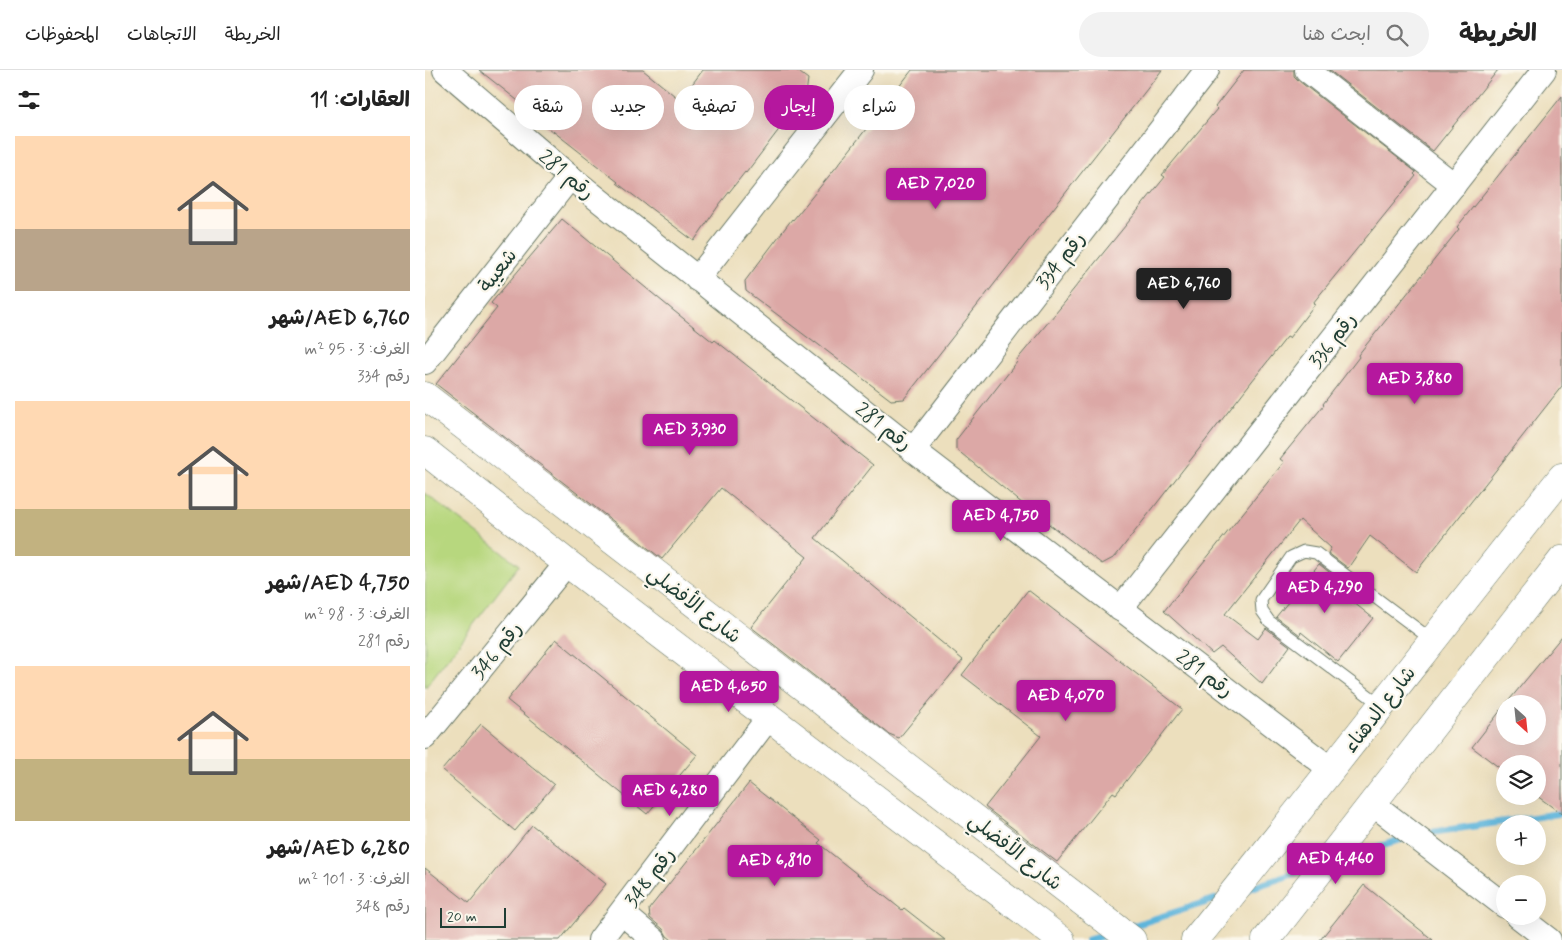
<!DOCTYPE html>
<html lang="ar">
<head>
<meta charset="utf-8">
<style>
	:root { --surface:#fff; --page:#f2f2f2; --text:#222; --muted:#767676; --line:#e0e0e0; --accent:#b5179e }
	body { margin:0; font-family:Mynerve,"Playpen Sans Arabic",sans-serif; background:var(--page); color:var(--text); direction:rtl; height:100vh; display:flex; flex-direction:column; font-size:19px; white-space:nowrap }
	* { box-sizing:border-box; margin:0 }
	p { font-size:16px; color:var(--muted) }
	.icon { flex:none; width:28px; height:28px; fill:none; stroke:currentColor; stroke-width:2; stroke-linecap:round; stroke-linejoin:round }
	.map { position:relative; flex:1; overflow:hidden; direction:ltr }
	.drawer { display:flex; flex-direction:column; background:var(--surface); width:425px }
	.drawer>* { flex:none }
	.banner { position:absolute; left:15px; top:15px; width:475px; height:45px; direction:rtl; display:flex; gap:10px }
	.needle { width:32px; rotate:153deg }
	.fabs { position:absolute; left:1071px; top:625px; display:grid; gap:10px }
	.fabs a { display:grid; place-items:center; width:50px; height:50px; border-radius:50%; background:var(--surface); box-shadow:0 5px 20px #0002; font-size:25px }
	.scale { position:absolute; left:15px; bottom:12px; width:66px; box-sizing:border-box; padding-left:5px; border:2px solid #1f3d34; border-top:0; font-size:14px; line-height:18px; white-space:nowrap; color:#1f3d34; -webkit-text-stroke:4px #fbf7ec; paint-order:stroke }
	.price { position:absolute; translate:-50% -42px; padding:0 11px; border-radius:5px; background:var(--accent); color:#fff; font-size:16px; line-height:32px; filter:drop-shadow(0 1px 2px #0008) }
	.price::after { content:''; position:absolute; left:50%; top:30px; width:15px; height:11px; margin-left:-8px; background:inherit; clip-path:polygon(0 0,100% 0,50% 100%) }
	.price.active { background:#222; color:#fff }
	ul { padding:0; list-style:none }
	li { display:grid; align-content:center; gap:10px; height:265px; padding:0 15px }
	li span { display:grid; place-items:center; height:155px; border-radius:0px; color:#555 }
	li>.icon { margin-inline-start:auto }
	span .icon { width:90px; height:90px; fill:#fffc; stroke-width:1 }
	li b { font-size:21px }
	h2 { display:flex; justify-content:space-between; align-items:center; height:60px; padding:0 15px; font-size:21px }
	.pill { padding:0 18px; border-radius:22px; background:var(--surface); box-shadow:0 5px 20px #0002; font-size:18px; line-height:45px }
	.pill.active { background:var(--accent); color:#fff }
	header { display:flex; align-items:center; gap:30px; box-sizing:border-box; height:70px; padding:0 25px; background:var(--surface); border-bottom:1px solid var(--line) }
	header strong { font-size:24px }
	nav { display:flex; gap:28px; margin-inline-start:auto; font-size:18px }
	.search { width:350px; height:45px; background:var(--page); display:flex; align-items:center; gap:12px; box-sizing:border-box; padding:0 18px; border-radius:28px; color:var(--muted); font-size:19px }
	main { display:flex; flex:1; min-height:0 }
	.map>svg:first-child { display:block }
	.green { fill:#b7d77e; stroke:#6b8a59 }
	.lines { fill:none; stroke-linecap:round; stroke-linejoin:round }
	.stream { stroke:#5eb5db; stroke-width:7 }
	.building { fill:#dca8a6 }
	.lane-casing { stroke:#677664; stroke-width:13 }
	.street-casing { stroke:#677664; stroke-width:26 }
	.secondary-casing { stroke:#677664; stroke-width:29 }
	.lane { stroke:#fff; stroke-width:11 }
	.street { stroke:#fff; stroke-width:24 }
	.secondary { stroke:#fff; stroke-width:28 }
	.labels { text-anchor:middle; stroke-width:4.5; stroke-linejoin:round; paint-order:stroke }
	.street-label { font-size:20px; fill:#1f3d34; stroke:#fbf7ec }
</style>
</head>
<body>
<header>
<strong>الخريطة</strong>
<div class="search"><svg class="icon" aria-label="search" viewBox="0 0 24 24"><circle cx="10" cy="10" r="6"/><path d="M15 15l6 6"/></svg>ابحث هنا</div>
<nav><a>الخريطة</a><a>الاتجاهات</a><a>المحفوظات</a></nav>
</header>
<main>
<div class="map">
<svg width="1137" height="870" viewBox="0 0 1137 870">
	<rect width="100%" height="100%" fill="#fbf7ec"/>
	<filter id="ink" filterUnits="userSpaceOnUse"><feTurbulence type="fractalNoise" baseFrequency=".02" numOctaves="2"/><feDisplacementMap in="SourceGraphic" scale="10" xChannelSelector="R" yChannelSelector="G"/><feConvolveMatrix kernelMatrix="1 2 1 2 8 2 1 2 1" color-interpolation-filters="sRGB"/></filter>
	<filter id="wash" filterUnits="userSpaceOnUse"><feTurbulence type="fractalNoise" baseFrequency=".0096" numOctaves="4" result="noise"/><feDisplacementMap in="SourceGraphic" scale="20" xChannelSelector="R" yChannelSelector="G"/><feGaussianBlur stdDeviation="1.12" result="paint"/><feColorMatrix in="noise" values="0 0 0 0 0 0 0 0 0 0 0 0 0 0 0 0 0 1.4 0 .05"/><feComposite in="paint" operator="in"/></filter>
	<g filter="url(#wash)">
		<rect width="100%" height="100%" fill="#ecdfbd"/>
		<!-- green -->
		<polygon class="green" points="0,423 94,495 0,618"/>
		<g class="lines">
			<!-- stream -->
			<g class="stream">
				<polyline points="996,764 1137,743"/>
				<polyline points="915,789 984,767"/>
				<polyline points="823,819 886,798"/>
				<polyline points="701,858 791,829"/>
				<polyline points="663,870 686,863"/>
			</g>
		</g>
		<g id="blocks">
			<!-- building -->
			<g class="building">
				<polygon points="54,0 218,0 255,30 278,0 371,0 383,9 381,24 321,103 320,102 294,135 269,171 192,113 193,112 115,51 116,49"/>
				<polygon points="487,0 737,0 479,329 466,330 390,272 390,273 321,221 320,211 367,149 368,150 413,95"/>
				<polygon points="819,0 869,0 869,6 874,11 991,102 989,104 991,106 888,233 890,234 864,268 862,267 827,311 690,487 677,494 604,439 531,379 531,370 592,292 591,291 645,226 644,225 740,107 737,105 792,39 790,37"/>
				<polygon points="904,0 1073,0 1008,81"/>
				<polygon points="1137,26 1137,316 991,502 945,466 923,498 903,483 906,478 875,450 800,544 833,569 841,558 865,576 837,614 796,577 787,584 739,541 859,392 855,389 899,335 898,334 934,287 933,285 1034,159 1032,157"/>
				<polygon points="137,149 249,241 288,272 290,270 448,395 390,468 538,590 474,668 464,664 326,557 382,487 296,418 237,489 11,314 72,238 66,233"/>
				<polygon points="894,494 914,510 909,517 948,548 913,592 876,562 875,565 851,547"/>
				<polygon points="603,520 757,639 691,724 688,722 632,792 560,737 616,666 537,605"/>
				<polygon points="1137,566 1137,744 1112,726 1112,694 1080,694 1080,702 1047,677 1080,635 1080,666 1112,666 1112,634 1081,634"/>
				<polygon points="131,569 272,685 222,744 82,630"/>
				<polygon points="56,654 129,715 90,761 17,700"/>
				<polygon points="324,713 396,770 393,773 477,840 479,838 520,870 247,870 242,866 238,859 225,848 224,839"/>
				<polygon points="107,755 181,814 135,870 0,870 0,798 44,833"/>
				<polygon points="939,815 1008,870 895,870"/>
			</g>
		</g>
	</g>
	<g filter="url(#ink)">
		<use href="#blocks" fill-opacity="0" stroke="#677664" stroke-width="1"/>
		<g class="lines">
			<defs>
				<polyline id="lane" points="956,635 844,551 837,541 836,530 866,487 879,481 891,483 1007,570"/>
				<g id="street">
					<polyline points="20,0 145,107 488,380 907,700"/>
					<polyline points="882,0 1029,115"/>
					<polyline points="272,209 436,0"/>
					<polyline points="0,292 145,107"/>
					<polyline points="488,380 782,0"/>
					<polyline points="695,539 1119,0"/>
					<polyline points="0,667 142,493"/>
					<polyline points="948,734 1080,836"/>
					<polyline points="197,843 229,870"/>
					<polyline points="1093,846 1124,870"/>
					<polyline points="175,870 344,647"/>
				</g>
				<g id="secondary">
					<polyline points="0,326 707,870"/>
					<polyline points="0,381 142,493 636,870"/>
					<path d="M 770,870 C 894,717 1014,561 1137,407"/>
					<polyline points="841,870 1137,490"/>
				</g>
			</defs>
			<!-- lane casing -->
			<use href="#lane" class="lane-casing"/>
			<!-- street casing -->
			<use href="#street" class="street-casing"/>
			<!-- secondary casing -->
			<use href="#secondary" class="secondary-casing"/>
			<!-- lane -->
			<use href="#lane" class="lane"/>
			<!-- street -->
			<use href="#street" class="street"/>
			<!-- secondary -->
			<use href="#secondary" class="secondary"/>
		</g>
	</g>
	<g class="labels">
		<!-- street labels -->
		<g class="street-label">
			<text transform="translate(142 104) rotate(40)" y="7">رقم 281</text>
			<text transform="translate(635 190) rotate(-52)" y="7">رقم 334</text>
			<text transform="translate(72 200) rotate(-52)" y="7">شعيبة</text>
			<text transform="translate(907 270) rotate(-52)" y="7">رقم 336</text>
			<text transform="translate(459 356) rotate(38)" y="7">رقم 281</text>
			<text transform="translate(270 534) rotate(38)" y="7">شارع الأفضلي</text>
			<text transform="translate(71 580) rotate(-51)" y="7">رقم 346</text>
			<text transform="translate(780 603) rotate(37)" y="7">رقم 281</text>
			<text transform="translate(954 639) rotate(-52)" y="7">شارع الدهناء</text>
			<text transform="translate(591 781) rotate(38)" y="7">شارع الأفضلي</text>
			<text transform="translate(224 807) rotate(-53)" y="7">رقم 348</text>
		</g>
	</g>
</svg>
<div class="fabs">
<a><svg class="needle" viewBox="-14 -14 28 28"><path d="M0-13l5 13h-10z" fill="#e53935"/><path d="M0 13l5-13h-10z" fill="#767676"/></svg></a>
<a><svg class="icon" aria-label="layers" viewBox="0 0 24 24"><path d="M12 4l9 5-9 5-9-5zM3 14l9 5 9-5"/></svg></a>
<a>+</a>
<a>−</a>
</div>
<div class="scale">20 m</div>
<b class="price" style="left:511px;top:140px">AED 7,020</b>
<b class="price active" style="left:759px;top:240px">AED 6,760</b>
<b class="price" style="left:990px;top:335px">AED 3,880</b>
<b class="price" style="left:265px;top:386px">AED 3,930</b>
<b class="price" style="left:576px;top:472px">AED 4,750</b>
<b class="price" style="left:900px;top:544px">AED 4,290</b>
<b class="price" style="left:304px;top:643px">AED 4,650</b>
<b class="price" style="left:641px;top:652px">AED 4,070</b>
<b class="price" style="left:245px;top:747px">AED 6,280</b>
<b class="price" style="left:911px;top:815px">AED 4,460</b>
<b class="price" style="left:350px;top:817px">AED 6,810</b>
<div class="banner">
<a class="pill">شراء</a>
<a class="pill active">إيجار</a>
<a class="pill">تصفية</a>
<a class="pill">جديد</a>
<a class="pill">شقة</a>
</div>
</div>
<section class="drawer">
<h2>العقارات: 11<svg class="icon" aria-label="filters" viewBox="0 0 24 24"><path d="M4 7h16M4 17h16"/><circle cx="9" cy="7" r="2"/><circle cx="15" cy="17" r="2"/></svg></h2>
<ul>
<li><span style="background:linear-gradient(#ffd9b3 60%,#b9a48a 0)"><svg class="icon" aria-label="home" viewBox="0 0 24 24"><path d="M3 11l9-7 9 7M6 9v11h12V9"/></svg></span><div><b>AED 6,760/شهر</b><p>الغرف: 3 · 95 m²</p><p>رقم 334</p></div></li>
<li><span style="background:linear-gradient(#ffd9b3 70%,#c2b280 0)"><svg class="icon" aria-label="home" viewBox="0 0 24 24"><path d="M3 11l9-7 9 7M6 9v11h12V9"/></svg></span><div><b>AED 4,750/شهر</b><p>الغرف: 3 · 98 m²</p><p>رقم 281</p></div></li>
<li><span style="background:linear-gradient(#ffd9b3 60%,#c2b280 0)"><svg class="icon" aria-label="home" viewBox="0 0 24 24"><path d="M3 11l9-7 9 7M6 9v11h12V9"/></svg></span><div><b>AED 6,280/شهر</b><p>الغرف: 3 · 101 m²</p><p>رقم 348</p></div></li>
</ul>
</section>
</main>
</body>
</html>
